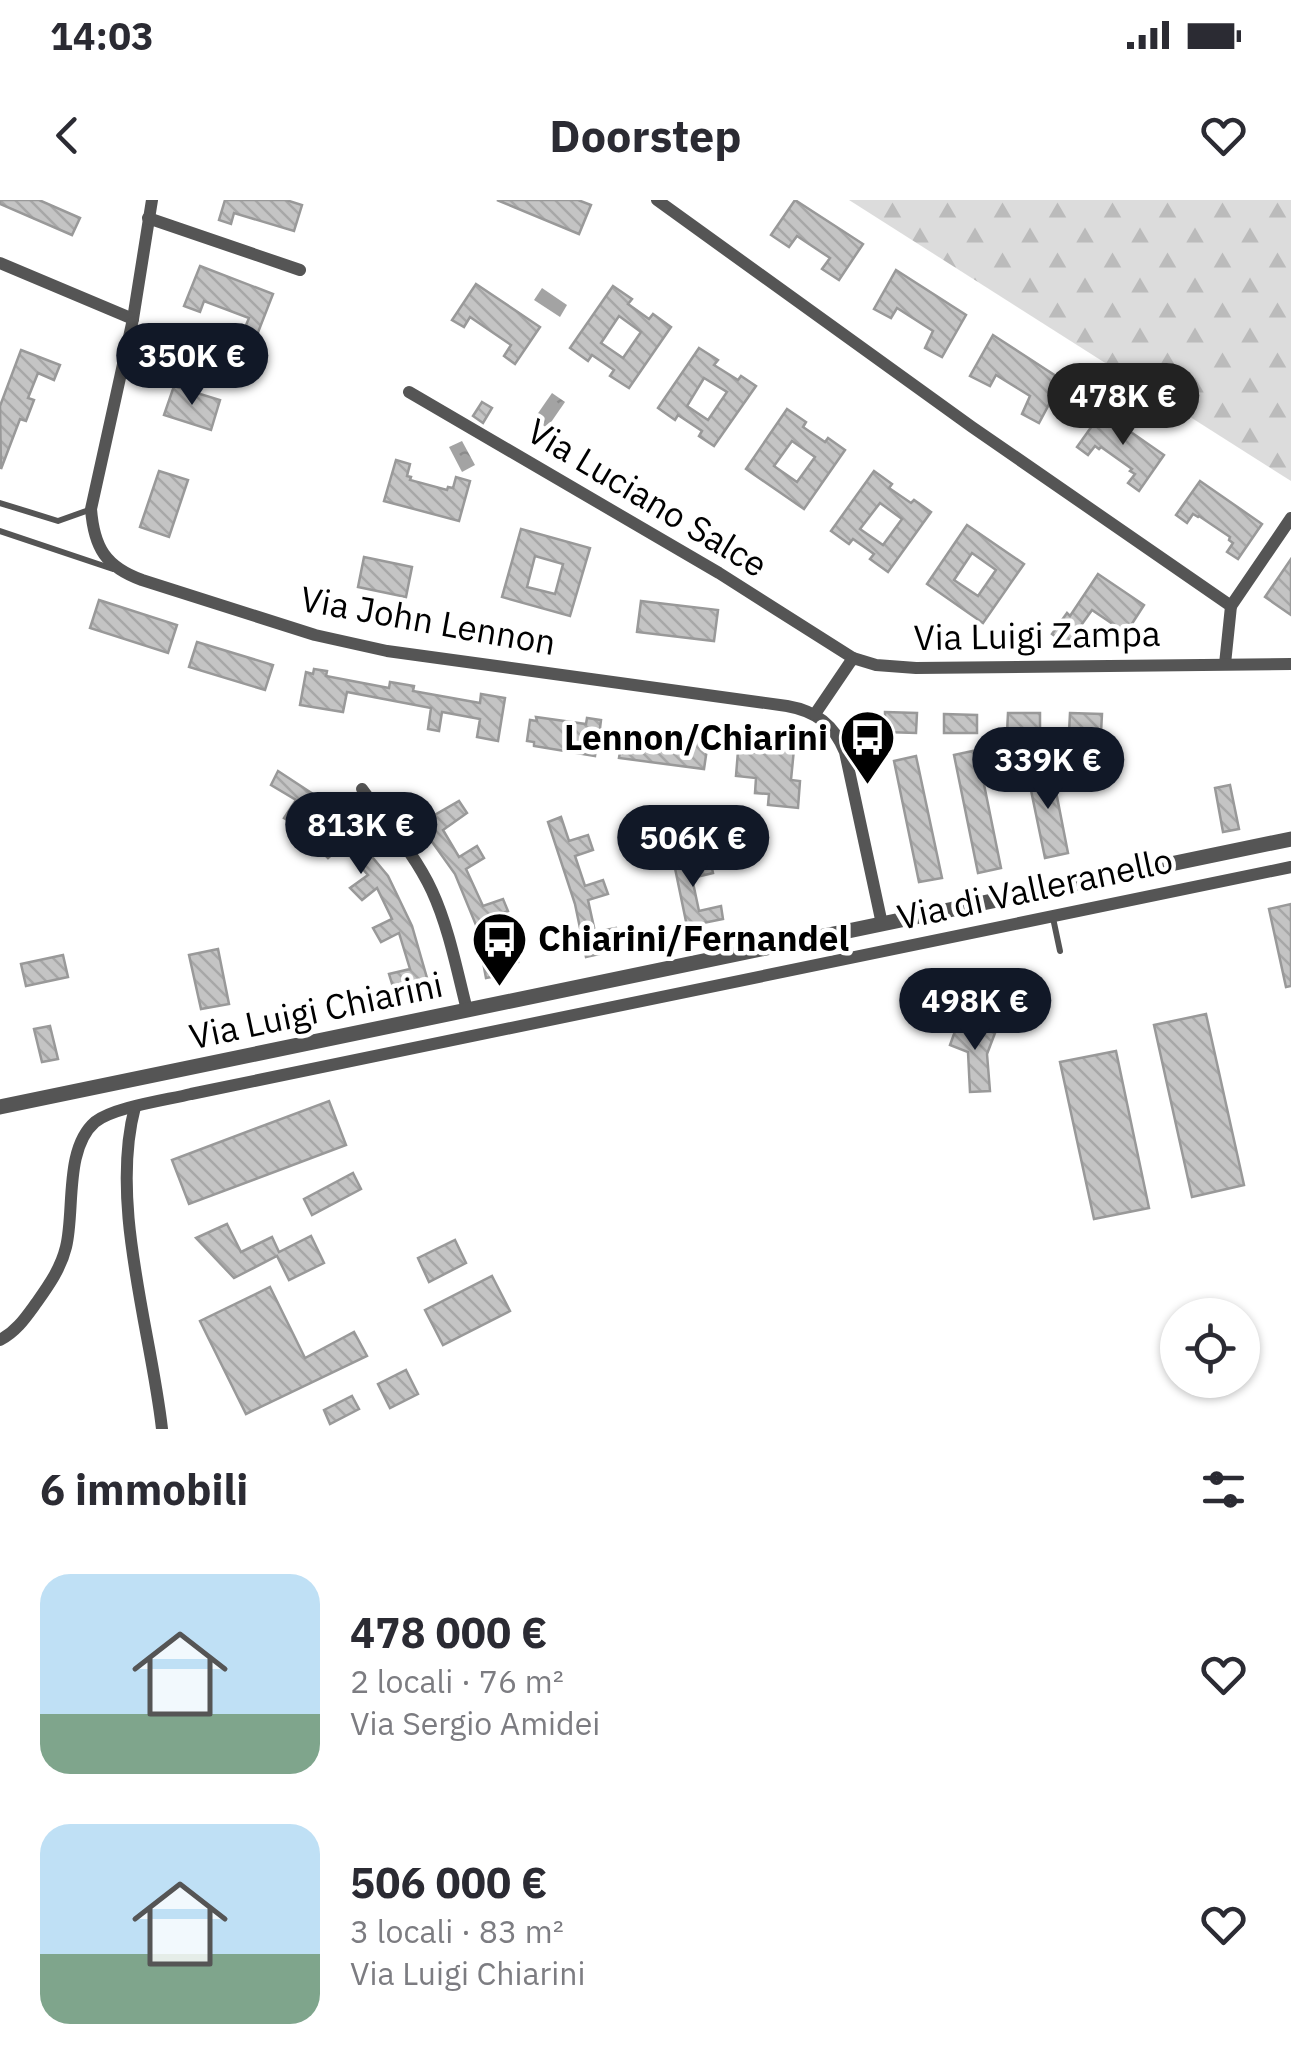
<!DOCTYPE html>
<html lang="it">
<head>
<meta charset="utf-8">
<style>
	:root { --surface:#fff; --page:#f2f2f3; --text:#2b2b33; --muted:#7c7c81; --accent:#111827 }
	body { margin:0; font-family:"IBM Plex Sans",sans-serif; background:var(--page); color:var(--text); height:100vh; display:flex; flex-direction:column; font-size:38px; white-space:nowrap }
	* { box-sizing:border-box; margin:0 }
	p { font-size:32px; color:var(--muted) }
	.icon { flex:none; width:55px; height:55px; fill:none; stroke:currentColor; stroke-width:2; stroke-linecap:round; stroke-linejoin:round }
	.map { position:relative; height:1229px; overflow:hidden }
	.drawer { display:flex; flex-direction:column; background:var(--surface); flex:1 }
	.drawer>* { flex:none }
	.buttons { position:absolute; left:1160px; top:1098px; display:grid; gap:20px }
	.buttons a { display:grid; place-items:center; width:100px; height:100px; border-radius:50%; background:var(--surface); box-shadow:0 2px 8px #0004; font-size:50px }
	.price { position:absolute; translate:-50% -85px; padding:0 22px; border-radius:35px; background:var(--accent); color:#fff; font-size:32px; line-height:65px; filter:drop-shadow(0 2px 5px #0008) }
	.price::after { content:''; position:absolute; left:50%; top:60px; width:30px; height:22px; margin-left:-15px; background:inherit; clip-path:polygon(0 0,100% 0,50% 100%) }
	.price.current { background:#222; color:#fff }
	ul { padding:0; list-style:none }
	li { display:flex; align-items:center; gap:30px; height:250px; padding:0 40px }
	li span { display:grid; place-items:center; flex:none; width:280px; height:200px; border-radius:30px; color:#555 }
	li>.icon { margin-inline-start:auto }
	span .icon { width:120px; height:120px; fill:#fffc; stroke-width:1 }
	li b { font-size:42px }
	h2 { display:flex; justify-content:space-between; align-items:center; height:120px; padding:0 40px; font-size:42px }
	.status { display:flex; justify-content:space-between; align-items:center; height:70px; padding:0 50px; background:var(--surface); direction:ltr }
	.status svg { height:28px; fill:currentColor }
	header { display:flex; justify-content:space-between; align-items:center; height:130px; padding:0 40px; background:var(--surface); font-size:45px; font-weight:700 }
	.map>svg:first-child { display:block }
	.forest { fill:url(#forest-firs) }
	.water { fill:url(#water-ripples) }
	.building { fill:url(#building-back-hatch); stroke:#999; stroke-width:2.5; fill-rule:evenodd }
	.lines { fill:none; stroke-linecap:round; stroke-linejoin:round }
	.service { stroke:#555; stroke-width:6 }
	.minor { stroke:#555; stroke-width:12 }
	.tertiary { stroke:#555; stroke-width:15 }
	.labels { text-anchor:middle; stroke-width:9; stroke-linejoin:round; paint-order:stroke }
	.street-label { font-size:35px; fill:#000; stroke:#fff }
	.poi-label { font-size:35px; font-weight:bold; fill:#000; stroke:#fff; text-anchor:end }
</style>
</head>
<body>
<div class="status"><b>14:03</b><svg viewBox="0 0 49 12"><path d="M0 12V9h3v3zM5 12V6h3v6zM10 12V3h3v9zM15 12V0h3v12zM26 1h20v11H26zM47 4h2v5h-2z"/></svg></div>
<header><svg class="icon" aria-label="back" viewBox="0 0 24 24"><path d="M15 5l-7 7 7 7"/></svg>Doorstep<svg class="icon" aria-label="heart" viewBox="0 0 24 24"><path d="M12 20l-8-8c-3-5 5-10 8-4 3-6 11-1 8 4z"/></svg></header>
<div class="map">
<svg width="1291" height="1229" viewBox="0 0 1291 1229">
	<defs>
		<pattern id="forest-firs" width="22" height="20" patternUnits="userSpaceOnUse" patternTransform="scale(2.5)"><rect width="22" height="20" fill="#dcdcdc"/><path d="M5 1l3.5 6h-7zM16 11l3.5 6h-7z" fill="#bbb"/></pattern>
		<pattern id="water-ripples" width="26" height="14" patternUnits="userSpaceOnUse" patternTransform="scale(2.5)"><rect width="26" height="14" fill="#a3a3a3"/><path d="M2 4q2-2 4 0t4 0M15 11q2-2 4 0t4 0" fill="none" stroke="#8b8b8b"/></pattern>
		<pattern id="building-back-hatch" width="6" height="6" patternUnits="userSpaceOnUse" patternTransform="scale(2.5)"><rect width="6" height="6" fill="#c4c4c4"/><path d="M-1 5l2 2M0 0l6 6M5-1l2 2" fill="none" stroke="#a7a7a7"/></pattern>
	</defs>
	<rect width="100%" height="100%" fill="#fff"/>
	<!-- forest -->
	<polygon class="forest" points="849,0 1291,0 1291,281"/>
	<!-- water -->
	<g class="water">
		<polygon points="542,88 567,105 560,117 534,100"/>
		<polygon points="552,193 565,202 547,228 534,219"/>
		<polygon points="462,241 475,265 462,272 449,247"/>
	</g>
	<!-- building -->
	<g class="building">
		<polygon points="0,0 39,0 80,18 72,35 0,4"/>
		<polygon points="225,0 286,0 302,5 294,31 234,13 231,24 219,20"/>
		<polygon points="497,0 578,0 591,5 579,34"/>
		<polygon points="795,0 863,44 839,80 822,69 830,58 797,36 789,47 771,35"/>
		<polygon points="200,66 273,94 257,135 244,130 249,118 204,101 200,112 184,106"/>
		<polygon points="896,70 966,115 942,157 925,148 933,131 897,108 891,118 874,109"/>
		<polygon points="476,84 540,127 515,164 504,156 511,145 470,117 464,127 452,120"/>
		<path d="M 613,86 L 632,99 L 628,104 L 649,119 L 653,114 L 671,127 L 629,188 L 610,176 L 614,170 L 592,155 L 588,161 L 570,148 ZM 619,116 L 641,132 L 623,158 L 601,143 Z"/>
		<polygon points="993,135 1062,180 1039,223 1022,214 1030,196 996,175 990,186 970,176"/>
		<path d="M 699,148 L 718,160 L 714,165 L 738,180 L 741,176 L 756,186 L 714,246 L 699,236 L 702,231 L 678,215 L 675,220 L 658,208 ZM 704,178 L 727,192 L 708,220 L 687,206 Z"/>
		<polygon points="21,150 60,165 54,180 38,173 28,198 34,200 26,221 20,219 1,269 0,206"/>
		<polygon points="174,186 220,200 211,230 164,215"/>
		<polygon points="482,202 492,208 483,223 473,216"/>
		<path d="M 787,209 L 806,222 L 803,227 L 825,242 L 828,238 L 845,250 L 804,309 L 746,269 ZM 792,241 L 815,257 L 797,282 L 774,266 Z"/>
		<polygon points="1102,212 1164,255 1139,291 1128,283 1135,274 1130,271 1132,269 1101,247 1099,249 1095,246 1088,255 1077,247"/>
		<polygon points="396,260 410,264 407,276 411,277 410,280 447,290 448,287 453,288 456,277 470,281 459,321 384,301"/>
		<polygon points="159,271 188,280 169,337 140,327"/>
		<path d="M 874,271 L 892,284 L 889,288 L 911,303 L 914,300 L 931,312 L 888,372 L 870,359 L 874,354 L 853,339 L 849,344 L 831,331 ZM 880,303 L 902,319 L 883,345 L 860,329 Z"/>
		<polygon points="1200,281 1262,324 1238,359 1227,352 1233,343 1229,340 1230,337 1199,316 1198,317 1193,314 1187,323 1176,315"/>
		<path d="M 967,325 L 1024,364 L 983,423 L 927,384 ZM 972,353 L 996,370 L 978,396 L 954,380 Z"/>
		<path d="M 521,329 L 590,348 L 570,416 L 502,397 ZM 535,356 L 563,364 L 555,394 L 527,387 Z"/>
		<polygon points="364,357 412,367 406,397 358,387"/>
		<polygon points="1291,359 1291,415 1265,397"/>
		<polygon points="1098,374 1144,405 1126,433 1092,410 1067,445 1052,434 1067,413 1070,416"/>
		<polygon points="99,400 177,425 168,453 90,428"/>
		<polygon points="641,401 718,410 714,441 637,432"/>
		<polygon points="197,442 273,465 265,490 189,467"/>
		<polygon points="314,469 327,471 326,476 389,488 390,482 414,486 413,491 480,503 481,494 505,498 498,541 477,537 480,519 442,512 439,531 428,529 431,508 347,492 343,512 300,505 306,472 313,474"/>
		<polygon points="885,512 917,513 916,533 885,532"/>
		<polygon points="1008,513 1040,513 1040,533 1007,533"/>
		<polygon points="1070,513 1102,514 1101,533 1069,533"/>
		<polygon points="944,514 977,515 977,533 944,533"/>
		<polygon points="536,517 586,524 587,518 601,520 600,528 708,542 704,569 619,558 620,552 596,548 595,556 534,546 534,542 527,541 530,520 537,521"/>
		<polygon points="770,547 794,549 791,580 800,581 798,608 768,605 769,594 755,593 756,578 736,576 738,551 770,553"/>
		<polygon points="977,550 1001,668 978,673 954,555"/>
		<polygon points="916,556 942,678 919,682 894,561"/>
		<polygon points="1051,566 1068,653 1045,658 1027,571"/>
		<polygon points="278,571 316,596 353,634 388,676 412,726 429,785 416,789 414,782 393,787 389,774 410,769 399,733 381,742 373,728 392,719 377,688 362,700 350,688 368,675 342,646 328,658 318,648 333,635 307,609 296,625 284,618 296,600 271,585"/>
		<polygon points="1230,585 1239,629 1223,632 1215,588"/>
		<polygon points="419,601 431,617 459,601 467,613 443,630 459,657 477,646 484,658 466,669 483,706 503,699 508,711 488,720 495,751 516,748 518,762 498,765 501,775 486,778 476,725 455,674 408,608"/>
		<polygon points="561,617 569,641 588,635 593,650 575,656 585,686 603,680 608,694 588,700 595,732 616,728 619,742 597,746 599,754 586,757 575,704 548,622"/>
		<polygon points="683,641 688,664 710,659 713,673 692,678 699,711 721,706 723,719 703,723 705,733 689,736 670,644"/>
		<polygon points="1291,704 1291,786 1286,787 1269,709"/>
		<polygon points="218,749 229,804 201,809 189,755"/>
		<polygon points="63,755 68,777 26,786 21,764"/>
		<polygon points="1206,814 1244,985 1192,997 1154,825"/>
		<polygon points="959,820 995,833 987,854 990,891 970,892 968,852 950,845"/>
		<polygon points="50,826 58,859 42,862 34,829"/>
		<polygon points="1116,851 1149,1008 1094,1019 1060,862"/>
		<polygon points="329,901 346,945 189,1004 172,960"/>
		<polygon points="353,973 361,989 312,1015 304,999"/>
		<polygon points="227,1024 241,1052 272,1037 279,1052 311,1036 324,1063 289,1080 277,1056 234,1078 196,1038"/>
		<polygon points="455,1040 466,1063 429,1082 418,1058"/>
		<polygon points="492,1076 510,1111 443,1145 425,1110"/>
		<polygon points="270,1087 305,1158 354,1132 367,1156 246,1214 200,1121"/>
		<polygon points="406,1170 418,1194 390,1208 378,1184"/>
		<polygon points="352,1196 359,1209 330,1224 324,1210"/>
	</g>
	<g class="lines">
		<!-- service -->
		<g class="service">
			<polyline points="0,303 58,321 89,310"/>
			<polyline points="0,331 113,369"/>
			<polyline points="1053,718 1060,751"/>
		</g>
		<!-- minor -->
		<g class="minor">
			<path d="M 152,0 L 133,119 L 91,309 C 94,348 106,367 142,380 L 315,435 L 387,451 L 787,506 C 816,511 834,525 845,552 L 882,724"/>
			<polyline points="657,0 972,227 1231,406 1225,464"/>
			<polyline points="148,18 300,70"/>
			<polyline points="0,63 133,119"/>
			<polyline points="409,192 719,373 853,458"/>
			<polyline points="1231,406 1291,318"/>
			<polyline points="815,514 853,458 876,465 916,468 1291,464"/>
			<path d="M 362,589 C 386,622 415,654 432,691 C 449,728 457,771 467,810"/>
			<path d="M 135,907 C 109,1004 151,1130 162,1229"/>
			<path d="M 0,1140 C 17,1131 26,1117 37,1102 C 49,1085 61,1068 66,1047 C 75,1011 64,949 95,922 C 114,907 167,900 191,894 L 1291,667"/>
		</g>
		<!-- tertiary -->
		<polyline class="tertiary" points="0,907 1291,639"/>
	</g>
	<!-- icons -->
	<defs>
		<symbol id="bus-pin" viewBox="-11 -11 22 30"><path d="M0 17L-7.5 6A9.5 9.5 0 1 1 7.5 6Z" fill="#000" stroke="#fff"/><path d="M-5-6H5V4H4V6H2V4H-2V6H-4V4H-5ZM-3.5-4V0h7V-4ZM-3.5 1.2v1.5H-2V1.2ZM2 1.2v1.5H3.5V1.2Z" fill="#fff"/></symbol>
	</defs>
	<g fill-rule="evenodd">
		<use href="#bus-pin" x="836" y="506" width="63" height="86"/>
		<use href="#bus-pin" x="468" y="708" width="63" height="86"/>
	</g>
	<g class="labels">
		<!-- street labels -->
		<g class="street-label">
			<text transform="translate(647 298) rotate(31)" y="12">Via Luciano Salce</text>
			<text transform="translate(428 421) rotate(10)" y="12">Via John Lennon</text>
			<text transform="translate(1037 436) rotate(-1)" y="12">Via Luigi Zampa</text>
			<text transform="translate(1035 689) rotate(-12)" y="12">Via di Valleranello</text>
			<text transform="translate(316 811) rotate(-12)" y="12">Via Luigi Chiarini</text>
		</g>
		<!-- poi labels -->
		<g class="poi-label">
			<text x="828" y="550">Lennon/Chiarini</text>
			<text x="538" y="751" text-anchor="start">Chiarini/Fernandel</text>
		</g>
	</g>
</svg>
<div class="buttons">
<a><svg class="icon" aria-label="locate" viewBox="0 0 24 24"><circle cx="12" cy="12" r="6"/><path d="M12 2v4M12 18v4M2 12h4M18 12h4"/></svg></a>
</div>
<b class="price" style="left:192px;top:208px">350K €</b>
<b class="price current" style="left:1123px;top:248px">478K €</b>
<b class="price" style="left:1048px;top:612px">339K €</b>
<b class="price" style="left:361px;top:677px">813K €</b>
<b class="price" style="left:693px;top:690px">506K €</b>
<b class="price" style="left:975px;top:853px">498K €</b>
</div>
<section class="drawer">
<h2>6 immobili<svg class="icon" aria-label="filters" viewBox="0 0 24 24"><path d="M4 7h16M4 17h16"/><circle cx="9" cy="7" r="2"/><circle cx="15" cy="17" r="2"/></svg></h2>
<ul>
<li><span style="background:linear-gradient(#bfe0f5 70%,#7fa58c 0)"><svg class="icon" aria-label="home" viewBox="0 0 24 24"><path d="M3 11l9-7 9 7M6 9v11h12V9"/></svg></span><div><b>478 000 €</b><p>2 locali · 76 m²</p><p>Via Sergio Amidei</p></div><svg class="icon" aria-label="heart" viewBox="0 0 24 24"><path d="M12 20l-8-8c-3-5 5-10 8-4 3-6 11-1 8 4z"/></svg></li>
<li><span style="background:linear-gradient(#bfe0f5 65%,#7fa58c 0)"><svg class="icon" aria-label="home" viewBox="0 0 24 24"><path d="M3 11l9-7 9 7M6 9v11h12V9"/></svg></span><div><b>506 000 €</b><p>3 locali · 83 m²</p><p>Via Luigi Chiarini</p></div><svg class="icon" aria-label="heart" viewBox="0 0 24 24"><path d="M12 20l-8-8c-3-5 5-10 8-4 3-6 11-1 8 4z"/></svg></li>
</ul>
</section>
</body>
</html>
